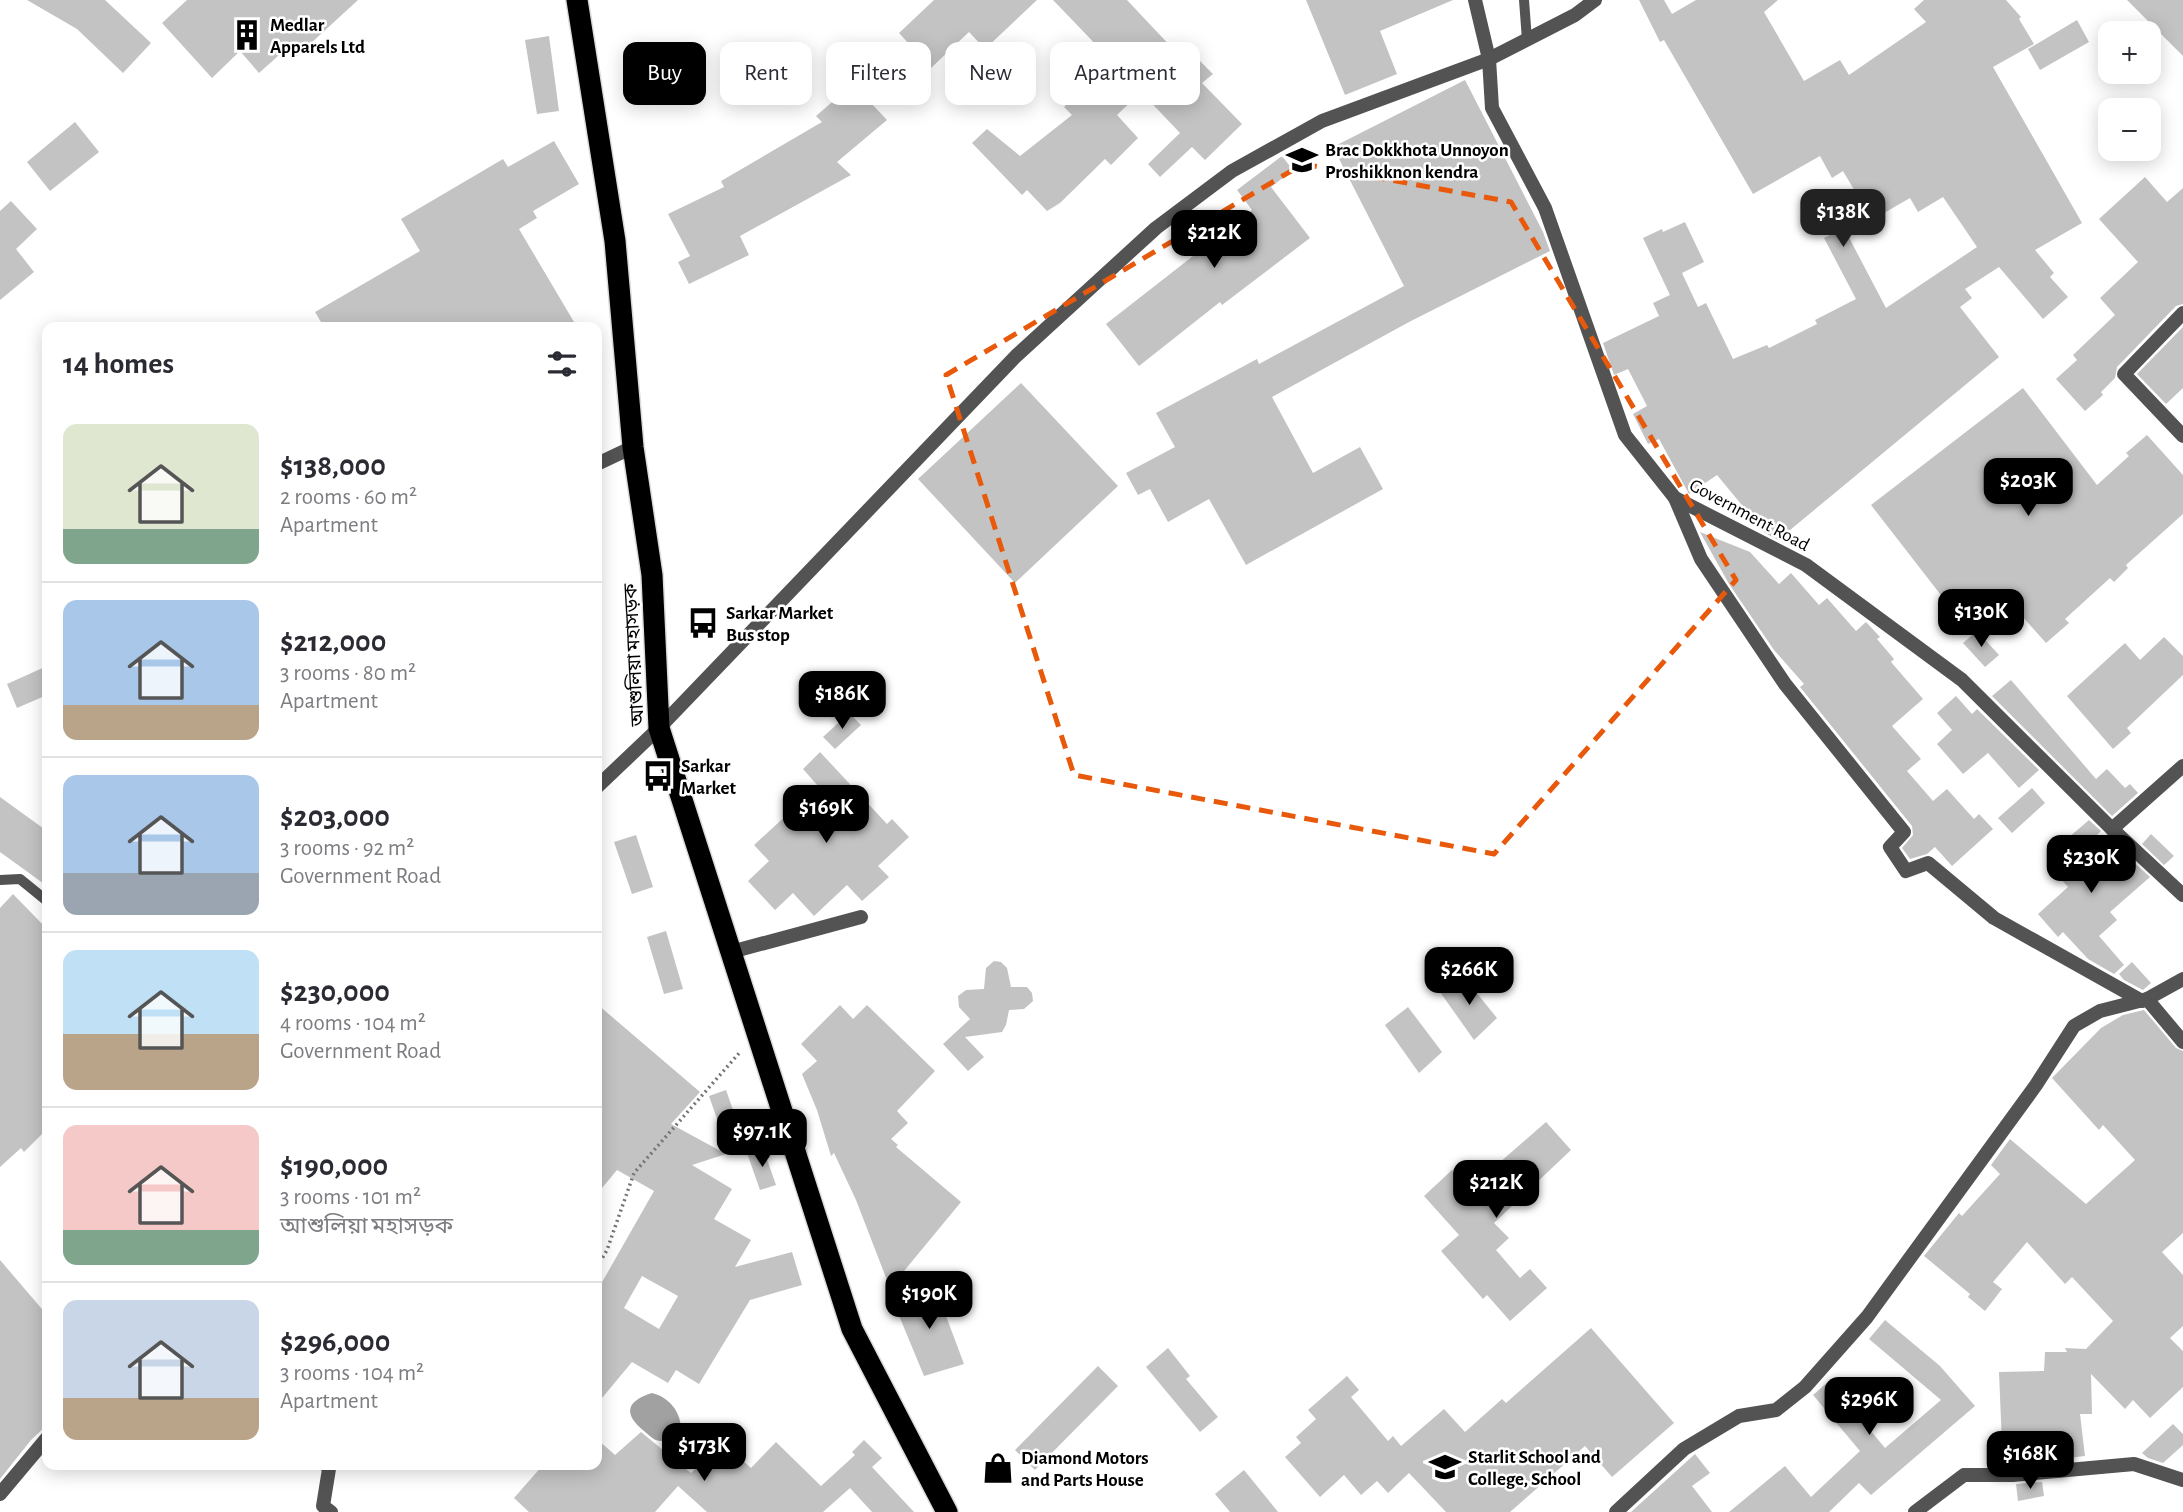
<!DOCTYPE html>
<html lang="en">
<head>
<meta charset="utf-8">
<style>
	:root { --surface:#fff; --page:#f2f2f3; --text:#2b2b33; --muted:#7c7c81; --line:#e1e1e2; --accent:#000 }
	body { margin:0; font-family:"Alegreya Sans","Noto Sans Bengali",sans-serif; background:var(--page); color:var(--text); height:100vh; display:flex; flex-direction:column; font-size:26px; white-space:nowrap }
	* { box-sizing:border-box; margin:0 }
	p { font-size:23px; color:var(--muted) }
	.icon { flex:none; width:38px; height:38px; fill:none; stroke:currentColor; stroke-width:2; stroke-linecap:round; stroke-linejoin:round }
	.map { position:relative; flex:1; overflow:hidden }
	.panel { position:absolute; left:42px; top:322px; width:560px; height:1148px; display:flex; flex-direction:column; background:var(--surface); border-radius:14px; box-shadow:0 4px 18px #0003 }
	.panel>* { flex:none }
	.guide { position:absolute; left:623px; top:42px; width:665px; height:63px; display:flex; gap:14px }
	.buttons { position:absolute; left:2098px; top:21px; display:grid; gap:14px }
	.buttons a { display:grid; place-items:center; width:63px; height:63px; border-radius:14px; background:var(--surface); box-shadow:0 4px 18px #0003; font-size:35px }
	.price { position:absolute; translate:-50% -60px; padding:0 16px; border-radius:14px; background:var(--accent); color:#fff; font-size:23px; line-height:46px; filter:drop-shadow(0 2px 4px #0008) }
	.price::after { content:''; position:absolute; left:50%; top:42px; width:21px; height:16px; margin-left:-10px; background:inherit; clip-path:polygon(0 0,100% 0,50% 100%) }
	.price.on { background:#222; color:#fff }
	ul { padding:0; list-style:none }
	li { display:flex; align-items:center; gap:21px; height:175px; padding:0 21px }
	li+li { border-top:2px solid var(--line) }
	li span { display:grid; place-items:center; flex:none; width:196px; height:140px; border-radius:14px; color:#555 }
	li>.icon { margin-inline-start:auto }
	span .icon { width:84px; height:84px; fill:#fffc; stroke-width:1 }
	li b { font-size:30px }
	h2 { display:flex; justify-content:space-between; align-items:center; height:84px; padding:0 21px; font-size:30px }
	.pill { padding:0 24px; border-radius:14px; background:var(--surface); box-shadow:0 4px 18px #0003; font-size:24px; line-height:63px }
	.pill.on { background:var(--accent); color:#fff }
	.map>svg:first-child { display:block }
	.water { fill:#a1a1a1 }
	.building { fill:#c3c3c3; fill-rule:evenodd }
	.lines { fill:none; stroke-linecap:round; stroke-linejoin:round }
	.highway-casing { stroke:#dbdbdb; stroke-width:24 }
	.path { stroke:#757575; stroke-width:3.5; stroke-dasharray:2 3.5; stroke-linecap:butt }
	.lane { stroke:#535353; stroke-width:10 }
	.street { stroke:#535353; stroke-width:14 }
	.highway { stroke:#000; stroke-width:21 }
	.marked { fill:none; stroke:#e8590c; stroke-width:5; stroke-dasharray:14 9; stroke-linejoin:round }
	.labels { text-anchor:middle; stroke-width:5; stroke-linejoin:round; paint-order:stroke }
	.poi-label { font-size:19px; font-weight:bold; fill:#000; stroke:#fff; text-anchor:start }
	.street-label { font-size:19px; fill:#000; stroke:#fff }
</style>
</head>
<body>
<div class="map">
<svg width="2183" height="1512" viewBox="0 0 2183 1512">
	<rect width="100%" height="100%" fill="#fff"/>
	<!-- water -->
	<path class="water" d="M 652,1393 C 669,1397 681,1412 681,1429 C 677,1435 671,1441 663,1441 C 655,1442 650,1436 644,1431 C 623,1414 626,1401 652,1393 Z"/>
	<!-- building -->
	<g class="building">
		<polygon points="27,0 105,0 151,43 123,73 77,29"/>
		<polygon points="187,0 358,0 296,57 287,48 259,73 240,51 212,78 162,23"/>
		<polygon points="934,0 1037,0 985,49 969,32 931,68 899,33"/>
		<polygon points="1053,0 1127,0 1191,68 1199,60 1213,74 1202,83 1242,124 1205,160 1192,147 1160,177 1148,164 1180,133 1141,92 1117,115 1138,138 1111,165 1105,159 1060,203 1047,211 1027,190 1022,195 972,143 987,129 1020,156 1072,115 1064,107 1087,85 1079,76 1103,52"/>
		<polygon points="1306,0 1453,0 1380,31 1397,74 1345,95"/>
		<polygon points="1639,0 1664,0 1672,14 1696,0 1778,0 1764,12 1804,81 1840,60 1849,75 1926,22 1914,9 1924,0 2006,0 2021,17 2019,19 2034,44 1993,67 2082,223 2035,250 2054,273 2050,277 2068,297 2043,319 1999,267 1965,289 1972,298 1960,307 1999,357 1778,540 1765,533 1717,475 1689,494 1659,439 1648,444 1633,414 1647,406 1628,369 1614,375 1603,343 1659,316 1653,303 1670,295 1643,238 1662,229 1663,232 1685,222 1704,262 1682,273 1698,307 1706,303 1733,359 1767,345 1769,348 1817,324 1815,320 1856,299 1824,238 1844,228 1886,308 1977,247 1943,197 1918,212 1910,198 1872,220 1843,171 1832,178 1820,156 1753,194 1664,40 1660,42"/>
		<polygon points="2127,0 2183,0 2183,56"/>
		<polygon points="2077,20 2089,42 2040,70 2028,49"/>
		<polygon points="549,36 559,111 537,114 525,40"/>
		<polygon points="1465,80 1543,232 1550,251 1409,322 1272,397 1313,473 1360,447 1383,489 1246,565 1209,499 1168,522 1150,489 1138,495 1126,473 1175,447 1156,413 1257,359 1259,364 1404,286 1333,147"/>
		<polygon points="853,84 887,120 837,162 851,175 740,236 749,255 689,284 678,262 690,256 668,214 724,187 721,181 822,122 816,116"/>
		<polygon points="75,122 99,152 50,191 27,162"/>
		<polygon points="554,141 579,184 533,211 537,218 519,229 577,327 324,327 315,312 420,251 401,219 503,159 508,167"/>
		<polygon points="1282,156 1293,170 1271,187 1310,238 1222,305 1220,302 1139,366 1106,324 1252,210 1237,190"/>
		<polygon points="2145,177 2167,202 2183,188 2183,304 2176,306 2117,367 2115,378 2101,392 2103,395 2085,411 2056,379 2077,360 2073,355 2115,315 2100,298 2138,262 2099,219"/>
		<polygon points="11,201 37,229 16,249 34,272 0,300 0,211"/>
		<polygon points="2183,327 2183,388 2166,404 2137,374"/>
		<polygon points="1021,383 1118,486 1015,583 918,479"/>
		<polygon points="2023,388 2097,485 2129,456 2126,453 2147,435 2183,475 2183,514 2126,565 2128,568 2114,582 2110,578 2065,619 2069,623 2046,643 2007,599 1968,630 1871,505"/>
		<polygon points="1700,532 1750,552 1779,584 1791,573 1819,605 1827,598 1856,631 1866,622 1880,637 1877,639 1894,659 1891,662 1923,699 1892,726 1921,759 1907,771 1933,801 1947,789 1974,819 1979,814 1993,829 1952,866 1935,847 1927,854 1910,859 1902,848 1913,835 1912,826 1800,687 1804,684 1774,650 1729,584"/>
		<polygon points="1977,631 1999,655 1985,667 1963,643"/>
		<polygon points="2164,637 2183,656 2183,675 2127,728 2131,733 2113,749 2067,696 2125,643 2140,660"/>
		<polygon points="47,666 47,695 17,708 7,684"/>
		<polygon points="2011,680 2096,779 2107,769 2125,788 2130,784 2138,793 2112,816 1992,696"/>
		<polygon points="1956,696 1972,714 1977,709 2039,770 2019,788 1988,753 1963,774 1937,744 1952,730 1937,713"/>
		<polygon points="849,713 861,725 835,749 823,737"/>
		<polygon points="820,752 887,824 892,819 909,837 878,866 889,877 862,901 847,885 814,916 793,893 775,910 748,881 769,861 754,845 818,786 803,769"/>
		<polygon points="2032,788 2045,803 2012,833 1998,818"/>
		<polygon points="0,797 47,831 47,886 0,852"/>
		<polygon points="2089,820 2101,831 2095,837 2120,866 2128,857 2150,877 2110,912 2117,920 2099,936 2124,965 2114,974 2088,959 2063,932 2058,937 2038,914 2068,887 2059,877 2070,868 2054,850"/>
		<polygon points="2151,834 2174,856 2164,865 2142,844"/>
		<polygon points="636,835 653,887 632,894 614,842"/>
		<polygon points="13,894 47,929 47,1129 24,1152 21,1148 0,1167 0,908"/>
		<polygon points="666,931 683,989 664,994 647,937"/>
		<polygon points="994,961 1001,962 1007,968 1011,987 1027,987 1032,993 1033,1001 1024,1009 1009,1010 1006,1025 1002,1032 965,1037 984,1057 968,1071 943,1044 970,1019 959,1007 958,996 966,990 984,989 986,968"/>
		<polygon points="2132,962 2151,983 2143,990 2124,980 2119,974"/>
		<polygon points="1462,975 1497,1018 1474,1040 1440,992"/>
		<path d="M 597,1004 L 700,1092 L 671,1124 L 726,1154 L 692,1165 L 732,1189 L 714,1219 L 751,1240 L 735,1267 L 792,1252 L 802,1285 L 750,1300 L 699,1384 L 676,1370 L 668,1383 L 632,1362 L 597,1404 L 597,1291 L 654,1191 L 617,1170 L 597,1194 ZM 642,1276 L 678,1296 L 659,1329 L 624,1308 Z"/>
		<polygon points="840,1005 853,1019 867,1005 935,1071 897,1111 908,1123 891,1139 898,1145 896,1147 961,1202 890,1288 856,1200 834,1153 831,1156 817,1110 802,1074 817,1061 801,1044"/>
		<polygon points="1408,1007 1442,1052 1419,1073 1385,1025"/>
		<polygon points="2144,1010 2176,1048 2183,1051 2183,1233 2162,1252 2183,1275 2183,1326 2170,1338 2183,1351 2183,1387 2150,1418 2133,1400 2125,1409 2091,1374 2092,1414 2080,1414 2085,1456 2042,1461 2042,1463 2008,1465 2007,1445 2002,1445 1999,1372 2044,1371 2045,1352 2067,1352 2065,1348 2086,1349 2113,1321 2072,1277 2065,1284 2027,1242 1993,1282 2002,1289 1985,1311 1968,1297 1970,1294 1924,1256 1959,1213 1962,1216 2000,1174 1991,1165 2010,1139 2086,1204 2135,1160 2103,1125 2099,1130 2052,1078 2101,1028 2123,1015"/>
		<polygon points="726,1090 746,1147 729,1153 709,1096"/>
		<polygon points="1546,1122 1571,1150 1494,1223 1509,1238 1496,1250 1520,1278 1530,1269 1547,1288 1510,1321 1487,1295 1483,1299 1441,1251 1459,1235 1424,1196 1452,1170 1469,1189"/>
		<polygon points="763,1148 776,1185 760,1190 747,1153"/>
		<polygon points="0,1260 47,1315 47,1425 31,1440 0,1479"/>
		<polygon points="934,1284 964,1364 924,1376 893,1301"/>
		<polygon points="1885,1320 1940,1366 1975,1406 1871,1495 1859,1483 1829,1512 1729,1512 1785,1466 1811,1497 1860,1451 1813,1395 1829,1381 1885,1448 1941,1400 1869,1339"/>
		<polygon points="1591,1328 1674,1423 1612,1477 1585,1446 1510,1512 1446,1512 1409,1473 1388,1493 1377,1481 1361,1495 1344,1475 1320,1497 1285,1457 1301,1443 1296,1437 1316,1419 1308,1410 1347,1376 1359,1390 1351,1397 1388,1441 1393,1436 1401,1446 1444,1409 1465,1432 1502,1399 1506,1403"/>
		<polygon points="1168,1348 1190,1376 1186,1379 1218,1417 1200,1432 1146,1367"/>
		<polygon points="1098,1366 1118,1386 1035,1470 1015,1450"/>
		<polygon points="2173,1424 2183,1434 2183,1445 2163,1463 2148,1458 2142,1453"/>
		<polygon points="641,1432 691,1473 723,1445 726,1445 751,1468 776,1442 821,1486 855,1455 852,1452 864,1440 882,1458 872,1467 914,1512 872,1512 850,1488 823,1512 707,1512 678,1486 655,1512 529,1512 514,1498 543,1465 597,1465 597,1439 615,1455"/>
		<polygon points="1695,1454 1710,1473 1692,1486 1712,1512 1631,1512"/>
		<polygon points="1244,1470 1278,1512 1230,1512 1215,1494"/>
		<polygon points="2042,1482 2044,1496 2018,1501 2016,1484"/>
	</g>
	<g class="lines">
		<defs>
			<polyline id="highway" points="577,0 615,241 633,447 652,575 659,728 852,1329 947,1512"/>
		</defs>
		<!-- highway casing -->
		<use href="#highway" class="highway-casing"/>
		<!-- path -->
		<polyline class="path" points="597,1267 607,1250 634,1173 741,1051"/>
		<!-- lane -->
		<g class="lane">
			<polyline points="1524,0 1527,40"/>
			<polyline points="0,880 20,879 47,901"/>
		</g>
		<!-- street -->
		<g class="street">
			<polyline points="1475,0 1489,59 1492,108 1545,208 1625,435 1675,498 1806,565 1962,680 2112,829 2183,895"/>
			<polyline points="2183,313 2124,374 2183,436"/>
			<polyline points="597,464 633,447"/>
			<polyline points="1675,498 1701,559 1785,684 1904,832 1890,847 1906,871 1928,863 1994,918 2142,1001"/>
			<polyline points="597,787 659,728 1016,356 1156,228 1232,171 1322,121 1489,59 1575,15 1595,0"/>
			<polyline points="2112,829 2183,766"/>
			<polyline points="731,952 861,917"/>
			<polyline points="2147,999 2183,1042"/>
			<polyline points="326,1465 329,1469 323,1506 331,1512"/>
			<polyline points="0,1494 47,1438"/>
			<polyline points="1616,1512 1684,1449 1739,1416 1776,1410 1805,1387 1867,1317 2036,1085 2074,1026 2100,1011 2147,999 2183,979"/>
			<polyline points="1915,1512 1964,1475 2013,1475 2134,1464 2183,1480"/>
		</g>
		<!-- highway -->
		<use href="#highway" class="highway"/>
	</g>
	<!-- marked area -->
	<path class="marked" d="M 1303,164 L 1511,202 L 1736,580 L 1494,854 L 1074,775 L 946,375 Z"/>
	<!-- icons -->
	<defs>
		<symbol id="building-bare" viewBox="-9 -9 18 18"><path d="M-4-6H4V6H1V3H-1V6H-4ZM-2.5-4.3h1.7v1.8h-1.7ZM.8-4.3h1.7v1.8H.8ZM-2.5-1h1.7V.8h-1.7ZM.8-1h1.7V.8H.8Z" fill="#000" stroke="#fff" stroke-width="2.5" paint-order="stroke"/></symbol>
		<symbol id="school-bare" viewBox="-9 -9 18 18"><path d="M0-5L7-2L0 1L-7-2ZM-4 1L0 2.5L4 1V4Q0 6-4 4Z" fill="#000" stroke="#fff" stroke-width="2.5" paint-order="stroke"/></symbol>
		<symbol id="bus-bare" viewBox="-9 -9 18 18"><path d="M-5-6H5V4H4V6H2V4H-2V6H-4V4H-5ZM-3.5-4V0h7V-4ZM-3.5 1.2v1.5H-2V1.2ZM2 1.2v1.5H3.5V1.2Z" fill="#000" stroke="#fff" stroke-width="2.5" paint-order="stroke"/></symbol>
		<symbol id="shop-bare" viewBox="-9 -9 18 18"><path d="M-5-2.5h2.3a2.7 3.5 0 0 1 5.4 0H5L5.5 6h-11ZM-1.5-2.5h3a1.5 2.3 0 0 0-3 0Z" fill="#000" stroke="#fff" stroke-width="2.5" paint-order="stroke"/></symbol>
	</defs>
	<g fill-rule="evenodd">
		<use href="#building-bare" x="225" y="13" width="44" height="44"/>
		<use href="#school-bare" x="1280" y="138" width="44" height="44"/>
		<use href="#bus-bare" x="681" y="601" width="44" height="44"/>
		<use href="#bus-bare" x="636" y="754" width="44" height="44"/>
		<use href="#school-bare" x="1423" y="1445" width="44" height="44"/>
		<use href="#shop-bare" x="976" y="1446" width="44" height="44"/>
	</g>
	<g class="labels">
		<!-- poi labels -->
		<g class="poi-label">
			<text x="270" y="31">Medlar<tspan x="270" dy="22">Apparels Ltd</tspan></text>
			<text x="1325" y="156">Brac Dokkhota Unnoyon<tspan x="1325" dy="22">Proshikknon kendra</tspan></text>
			<text x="726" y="619">Sarkar Market<tspan x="726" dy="22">Bus stop</tspan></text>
			<text x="681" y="772">Sarkar<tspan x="681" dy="22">Market</tspan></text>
			<text x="1468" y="1463">Starlit School and<tspan x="1468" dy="22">College, School</tspan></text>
			<text x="1021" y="1464">Diamond Motors<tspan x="1021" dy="22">and Parts House</tspan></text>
		</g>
		<!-- street labels -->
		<g class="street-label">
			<text transform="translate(1750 514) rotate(28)" y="7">Government Road</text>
			<text transform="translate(633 655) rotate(-93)" y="7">আশুলিয়া মহাসড়ক</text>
		</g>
	</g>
</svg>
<div class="buttons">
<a>+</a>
<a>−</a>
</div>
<b class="price on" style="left:1843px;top:249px">$138K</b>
<b class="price" style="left:1214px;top:270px">$212K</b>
<b class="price" style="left:2028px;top:518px">$203K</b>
<b class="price" style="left:1981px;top:649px">$130K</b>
<b class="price" style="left:842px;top:731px">$186K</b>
<b class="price" style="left:826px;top:845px">$169K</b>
<b class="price" style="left:2091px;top:895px">$230K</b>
<b class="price" style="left:1469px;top:1007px">$266K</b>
<b class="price" style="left:762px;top:1169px">$97.1K</b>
<b class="price" style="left:1496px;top:1220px">$212K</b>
<b class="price" style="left:929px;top:1331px">$190K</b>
<b class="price" style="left:1869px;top:1437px">$296K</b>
<b class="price" style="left:704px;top:1483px">$173K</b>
<b class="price" style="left:2030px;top:1491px">$168K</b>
<div class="guide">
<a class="pill on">Buy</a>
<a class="pill">Rent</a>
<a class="pill">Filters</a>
<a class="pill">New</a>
<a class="pill">Apartment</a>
</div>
<section class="panel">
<h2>14 homes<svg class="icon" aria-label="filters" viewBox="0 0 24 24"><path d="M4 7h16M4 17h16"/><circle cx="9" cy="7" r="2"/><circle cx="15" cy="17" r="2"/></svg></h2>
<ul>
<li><span style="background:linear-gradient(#dfe7d0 75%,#7fa58c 0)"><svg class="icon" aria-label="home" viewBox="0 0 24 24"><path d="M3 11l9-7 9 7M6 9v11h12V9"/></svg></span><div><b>$138,000</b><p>2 rooms · 60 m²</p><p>Apartment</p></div></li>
<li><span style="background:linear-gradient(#a9c7e8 75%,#b9a48a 0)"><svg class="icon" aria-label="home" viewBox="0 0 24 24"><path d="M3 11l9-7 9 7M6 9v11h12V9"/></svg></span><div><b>$212,000</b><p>3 rooms · 80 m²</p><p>Apartment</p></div></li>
<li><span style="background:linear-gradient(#a9c7e8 70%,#9aa5b1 0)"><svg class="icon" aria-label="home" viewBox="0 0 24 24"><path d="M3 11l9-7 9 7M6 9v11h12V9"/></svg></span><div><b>$203,000</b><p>3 rooms · 92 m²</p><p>Government Road</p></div></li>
<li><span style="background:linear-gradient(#bfe0f5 60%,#b9a48a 0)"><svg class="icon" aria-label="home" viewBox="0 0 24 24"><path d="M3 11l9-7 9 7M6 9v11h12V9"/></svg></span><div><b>$230,000</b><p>4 rooms · 104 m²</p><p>Government Road</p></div></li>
<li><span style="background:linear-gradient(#f6c9c9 75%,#7fa58c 0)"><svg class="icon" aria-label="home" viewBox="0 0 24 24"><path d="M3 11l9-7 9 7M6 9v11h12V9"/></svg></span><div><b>$190,000</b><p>3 rooms · 101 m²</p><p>আশুলিয়া মহাসড়ক</p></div></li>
<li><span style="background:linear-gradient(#c9d6e8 70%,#b9a48a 0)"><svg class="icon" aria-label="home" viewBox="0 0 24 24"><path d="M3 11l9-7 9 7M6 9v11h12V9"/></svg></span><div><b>$296,000</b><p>3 rooms · 104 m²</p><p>Apartment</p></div></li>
</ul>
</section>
</div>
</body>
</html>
